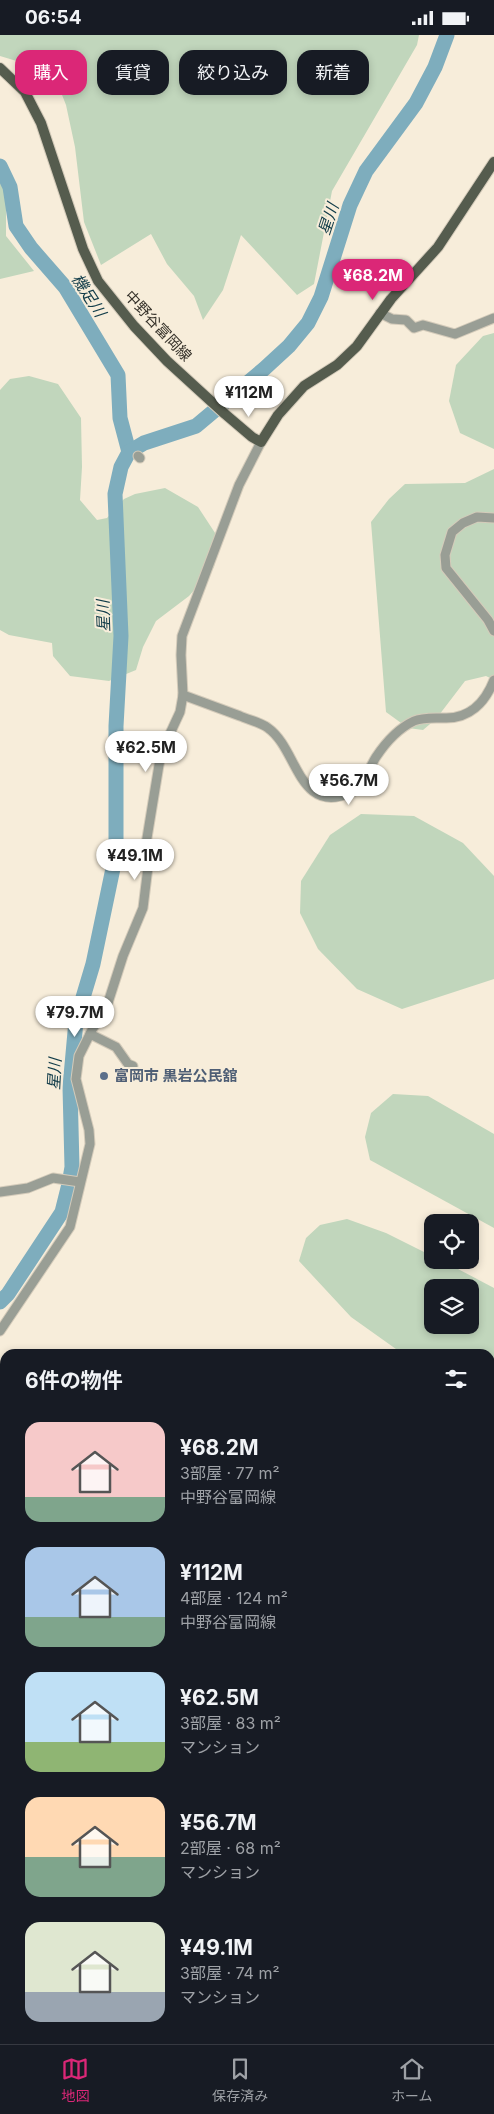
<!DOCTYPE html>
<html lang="ja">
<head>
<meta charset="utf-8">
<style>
	:root { --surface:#171b24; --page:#20242c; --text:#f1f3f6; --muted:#9ea1a6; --line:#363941; --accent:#db2777 }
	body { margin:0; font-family:Inter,"Noto Sans JP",sans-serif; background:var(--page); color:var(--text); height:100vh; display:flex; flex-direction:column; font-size:19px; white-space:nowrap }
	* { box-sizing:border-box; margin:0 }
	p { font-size:16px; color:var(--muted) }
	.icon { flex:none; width:28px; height:28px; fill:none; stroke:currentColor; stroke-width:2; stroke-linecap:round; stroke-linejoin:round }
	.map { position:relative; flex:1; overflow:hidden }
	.details { position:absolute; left:0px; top:1314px; width:495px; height:696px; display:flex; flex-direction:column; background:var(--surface); border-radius:15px 15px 0 0; box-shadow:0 2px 8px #0003 }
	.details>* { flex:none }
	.hud { position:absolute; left:15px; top:15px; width:465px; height:45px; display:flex; gap:10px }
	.fabs { position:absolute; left:424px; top:1179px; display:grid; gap:10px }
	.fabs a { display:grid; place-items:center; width:55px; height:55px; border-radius:10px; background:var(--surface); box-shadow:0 2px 8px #0003; font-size:25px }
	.price { position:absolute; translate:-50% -42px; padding:0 11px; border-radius:18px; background:#fff; color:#222; font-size:16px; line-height:32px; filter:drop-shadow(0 1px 2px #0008) }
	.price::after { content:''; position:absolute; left:50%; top:30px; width:15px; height:11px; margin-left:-8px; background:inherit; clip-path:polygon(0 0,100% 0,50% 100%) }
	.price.on { background:var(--accent); color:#fff }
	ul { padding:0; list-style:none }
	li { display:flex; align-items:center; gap:15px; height:125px; padding:0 25px }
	li span { display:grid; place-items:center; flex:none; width:140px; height:100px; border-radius:15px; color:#555 }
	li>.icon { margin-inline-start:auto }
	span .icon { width:60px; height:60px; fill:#fffc; stroke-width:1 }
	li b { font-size:21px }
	h2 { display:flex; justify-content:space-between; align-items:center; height:60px; padding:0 25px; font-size:21px }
	.chip { padding:0 18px; border-radius:15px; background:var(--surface); box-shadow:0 2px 8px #0003; font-size:18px; line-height:45px }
	.chip.on { background:var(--accent); color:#fff }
	.status { display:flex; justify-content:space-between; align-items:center; height:35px; padding:0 25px; background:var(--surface); direction:ltr }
	.status svg { height:14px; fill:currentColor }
	.dock { display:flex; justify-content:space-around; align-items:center; height:70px; border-top:1px solid var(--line); background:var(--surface); font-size:14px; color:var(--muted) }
	.dock a { display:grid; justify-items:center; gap:2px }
	.dock .on { color:var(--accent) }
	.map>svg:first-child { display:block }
	.green { fill:#c1d6bc; fill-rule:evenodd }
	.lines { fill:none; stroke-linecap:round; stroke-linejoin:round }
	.river { stroke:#7eadbd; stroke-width:15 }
	.minor-casing { stroke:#d4cbba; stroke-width:11 }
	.major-casing { stroke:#d4cbba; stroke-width:12 }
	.minor { stroke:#999e95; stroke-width:9 }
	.major { stroke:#555c4e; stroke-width:10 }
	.service-dot { fill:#5c6f8a; stroke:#f7edda; stroke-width:2 }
	.labels { text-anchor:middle; stroke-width:4; stroke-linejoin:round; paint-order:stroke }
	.street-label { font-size:15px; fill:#36322a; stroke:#f7edda }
	.service-label { font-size:15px; font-weight:bold; fill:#4e5e75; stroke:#f7edda; text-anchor:start }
	.water-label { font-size:16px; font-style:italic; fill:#103b48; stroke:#f7edda }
</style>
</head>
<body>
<div class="status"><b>06:54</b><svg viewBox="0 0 49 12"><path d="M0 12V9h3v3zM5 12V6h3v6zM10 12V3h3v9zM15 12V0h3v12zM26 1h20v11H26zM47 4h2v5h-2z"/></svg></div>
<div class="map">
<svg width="494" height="2009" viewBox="0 0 494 2009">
	<rect width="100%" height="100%" fill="#f7edda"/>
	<!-- green -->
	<g class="green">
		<polygon points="0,0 419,0 417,10 332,156 314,249 297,260 241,200 223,255 203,285 194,261 167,229 151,199 101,230 84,187 75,112 66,70 53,37 0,21"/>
		<polygon points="0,148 6,158 6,201 34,236 0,244"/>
		<polygon points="494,298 494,414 460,398 449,366 456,330 483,301"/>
		<polygon points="29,341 58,349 81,383 82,432 80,465 97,485 107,483 124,464 135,459 165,453 198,472 219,504 214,532 189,561 156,586 143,612 136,635 109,646 70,641 53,621 52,608 9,600 0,595 0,355 10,344"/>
		<polygon points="494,434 494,645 486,641 465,646 436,684 423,695 408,693 386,677 371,487 389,464 405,449 465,448"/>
		<polygon points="361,779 414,781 463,808 494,841 494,944 402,974 357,954 318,914 300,878 301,846 330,800"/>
		<polygon points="393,1059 428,1061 494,1099 494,1193 370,1125 365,1102 371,1078"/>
		<path d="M 347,1184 L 386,1198 L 432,1221 L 432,1225 L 441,1225 L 494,1253 L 494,1375 L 490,1372 L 490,1319 L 403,1319 L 351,1282 L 299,1226 L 306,1203 L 320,1190 ZM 432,1252 L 470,1252 L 470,1290 L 432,1290 Z"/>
		<polygon points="0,1453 5,1455 5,1512 0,1506"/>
		<polygon points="490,1456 494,1459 494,1539 490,1538"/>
		<polygon points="0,1576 5,1586 5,1862 0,1859"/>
		<polygon points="494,1665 494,1926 490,1925 490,1666"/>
		<polygon points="0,1902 5,1917 5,2005 133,2005 136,2009 0,2009"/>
		<polygon points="317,2005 479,2005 478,2009 319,2009"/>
	</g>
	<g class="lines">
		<!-- river -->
		<g class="river">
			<polyline points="0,131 10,152 16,191 31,213 65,252 118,340 120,383 129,417"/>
			<polyline points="0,1267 8,1259 62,1177 69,1149 72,1132 70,1052 76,986 93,929 116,819 116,691 121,601 115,459 121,432 129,417 144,408 196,391 264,334 289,311 308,288 321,262 350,170 366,136 416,68 435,32 447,0"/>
		</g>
		<defs>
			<g id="minor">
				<polyline points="380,278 392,284 406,285 414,293 423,290 455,299 494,283"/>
				<polyline points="138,421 140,423"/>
				<polyline points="494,483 477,482 463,488 452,497 445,520 446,533 488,585 494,596"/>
				<path d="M 183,660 C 202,667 221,674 240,681 C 249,685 260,687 268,693 C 298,714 298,780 350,758 C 365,752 368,734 376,722 C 386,707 397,694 414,686 C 423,682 434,683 444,683 C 469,684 485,668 494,645"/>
				<polyline points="106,823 121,824 146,820"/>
				<polyline points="90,999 116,1012 128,1029 133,1031"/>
				<polyline points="0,1157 28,1153 53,1143 80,1147"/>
				<polyline points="0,1296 70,1192 90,1109 89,1095 76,1044 79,1021 93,993 105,977 123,921 143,873 148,832 146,809 161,718 180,677 183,660 181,620 182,601 239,450 261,407"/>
				<polyline points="490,1992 494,1979"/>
				<polyline points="485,2009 486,2005"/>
			</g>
			<g id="major">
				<polyline points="0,33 25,57 41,88 83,214 98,246 134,291 167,326 225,379 252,402 261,407 278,380 304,351 337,330 357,311 391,264 438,212 494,127"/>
				<polyline points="0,1865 5,1867"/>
				<polyline points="175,2009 176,2005"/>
			</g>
		</defs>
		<!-- minor casing -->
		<use href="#minor" class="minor-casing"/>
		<!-- major casing -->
		<use href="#major" class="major-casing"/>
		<!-- minor -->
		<use href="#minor" class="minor"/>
		<!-- major -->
		<use href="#major" class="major"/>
	</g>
	<!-- markers -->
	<circle class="service-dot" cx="104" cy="1041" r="5"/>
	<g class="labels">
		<!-- street labels -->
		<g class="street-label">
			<text transform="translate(158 291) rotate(47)" y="5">中野谷富岡線</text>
		</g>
		<!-- service labels -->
		<g class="service-label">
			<text x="114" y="1046">富岡市 黒岩公民舘</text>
		</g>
		<!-- water labels -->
		<g class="water-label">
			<text transform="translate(328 184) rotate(-72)" y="6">星川</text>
			<text transform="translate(89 260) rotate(57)" y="6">機足川</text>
			<text transform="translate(103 581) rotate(-92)" y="6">星川</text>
			<text transform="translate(54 1039) rotate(-87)" y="6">星川</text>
		</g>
	</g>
</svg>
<div class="fabs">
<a><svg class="icon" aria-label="locate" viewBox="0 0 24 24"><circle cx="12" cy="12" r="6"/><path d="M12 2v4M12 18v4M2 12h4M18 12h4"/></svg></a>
<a><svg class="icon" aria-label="layers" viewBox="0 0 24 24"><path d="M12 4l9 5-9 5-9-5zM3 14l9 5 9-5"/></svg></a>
</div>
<b class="price on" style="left:373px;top:266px">¥68.2M</b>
<b class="price" style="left:249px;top:383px">¥112M</b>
<b class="price" style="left:146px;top:738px">¥62.5M</b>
<b class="price" style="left:349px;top:771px">¥56.7M</b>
<b class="price" style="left:135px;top:846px">¥49.1M</b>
<b class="price" style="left:75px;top:1003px">¥79.7M</b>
<div class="hud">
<a class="chip on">購入</a>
<a class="chip">賃貸</a>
<a class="chip">絞り込み</a>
<a class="chip">新着</a>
</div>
<section class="details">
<h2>6件の物件<svg class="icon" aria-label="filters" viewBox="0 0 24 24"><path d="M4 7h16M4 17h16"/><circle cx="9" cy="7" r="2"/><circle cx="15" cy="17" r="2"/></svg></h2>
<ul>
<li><span style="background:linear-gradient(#f6c9c9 75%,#7fa58c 0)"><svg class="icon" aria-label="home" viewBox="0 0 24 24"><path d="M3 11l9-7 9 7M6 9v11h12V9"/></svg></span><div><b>¥68.2M</b><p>3部屋 · 77 m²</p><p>中野谷富岡線</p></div></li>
<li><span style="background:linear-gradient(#a9c7e8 70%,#7fa58c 0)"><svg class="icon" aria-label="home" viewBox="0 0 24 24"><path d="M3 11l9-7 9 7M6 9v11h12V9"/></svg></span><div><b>¥112M</b><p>4部屋 · 124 m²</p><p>中野谷富岡線</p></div></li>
<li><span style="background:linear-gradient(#bfe0f5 70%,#8fb573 0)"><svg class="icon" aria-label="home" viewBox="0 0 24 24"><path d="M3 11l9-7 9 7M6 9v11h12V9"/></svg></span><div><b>¥62.5M</b><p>3部屋 · 83 m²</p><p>マンション</p></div></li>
<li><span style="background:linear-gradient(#ffd9b3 60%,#7fa58c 0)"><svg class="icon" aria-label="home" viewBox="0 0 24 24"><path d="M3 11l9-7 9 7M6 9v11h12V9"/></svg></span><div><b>¥56.7M</b><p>2部屋 · 68 m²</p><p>マンション</p></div></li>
<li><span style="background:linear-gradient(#dfe7d0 70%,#9aa5b1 0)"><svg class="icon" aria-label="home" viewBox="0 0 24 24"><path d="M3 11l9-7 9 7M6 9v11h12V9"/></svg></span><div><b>¥49.1M</b><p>3部屋 · 74 m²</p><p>マンション</p></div></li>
</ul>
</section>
</div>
<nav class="dock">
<a class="on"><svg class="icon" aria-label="map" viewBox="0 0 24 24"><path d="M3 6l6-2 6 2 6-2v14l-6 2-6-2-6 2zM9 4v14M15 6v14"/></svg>地図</a>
<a><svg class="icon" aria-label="saved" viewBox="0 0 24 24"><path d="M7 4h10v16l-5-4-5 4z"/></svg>保存済み</a>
<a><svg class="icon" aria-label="home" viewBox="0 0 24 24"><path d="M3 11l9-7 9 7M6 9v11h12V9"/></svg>ホーム</a>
</nav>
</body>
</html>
